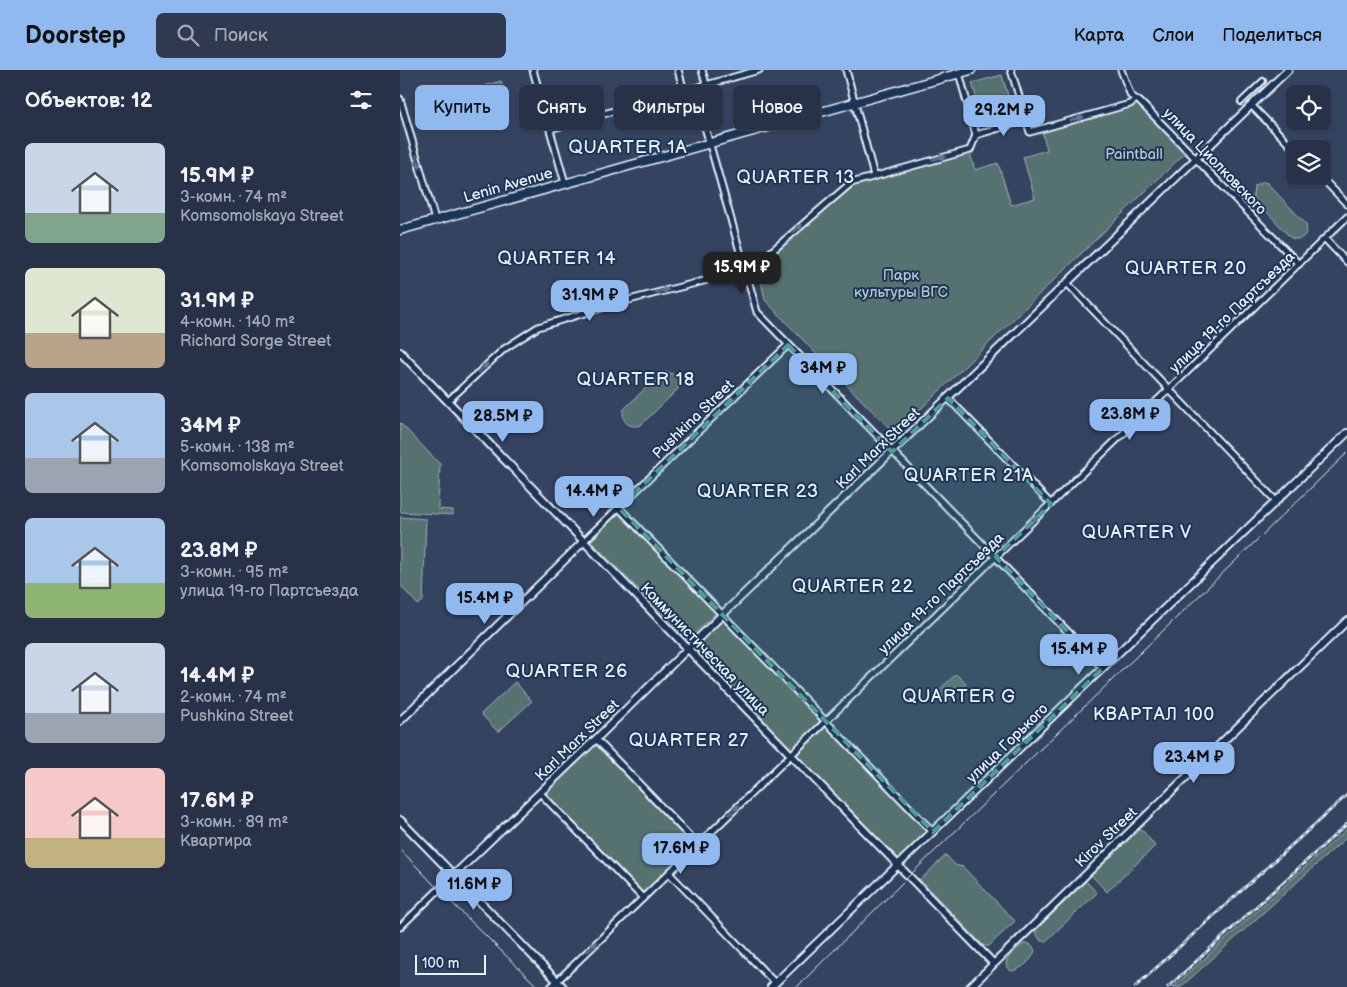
<!DOCTYPE html>
<html lang="ru">
<head>
<meta charset="utf-8">
<style>
	:root { --surface:#273248; --page:#2f3a4f; --text:#f1f3f6; --muted:#a4aab4; --line:#434d60; --accent:#90b9f0 }
	body { margin:0; font-family:"Balsamiq Sans",sans-serif; background:var(--page); color:var(--text); height:100vh; display:flex; flex-direction:column; font-size:19px; white-space:nowrap }
	* { box-sizing:border-box; margin:0 }
	p { font-size:16px; color:var(--muted) }
	.icon { flex:none; width:28px; height:28px; fill:none; stroke:currentColor; stroke-width:2; stroke-linecap:round; stroke-linejoin:round }
	.map { position:relative; flex:1; overflow:hidden }
	.sheet { display:flex; flex-direction:column; background:var(--surface); width:400px }
	.sheet>* { flex:none }
	.banner { position:absolute; left:15px; top:15px; width:475px; height:45px; display:flex; gap:10px }
	.controls { position:absolute; left:886px; top:15px; display:grid; gap:10px }
	.controls a { display:grid; place-items:center; width:45px; height:45px; border-radius:8px; background:var(--surface); box-shadow:0 1px 4px #0004,0 0 0 1px var(--line); font-size:25px }
	.scale { position:absolute; left:15px; bottom:12px; width:71px; box-sizing:border-box; padding-left:5px; border:2px solid #e8f1f8; border-top:0; font-size:14px; line-height:18px; white-space:nowrap; color:#e8f1f8; -webkit-text-stroke:4px #1d3557; paint-order:stroke }
	.price { position:absolute; translate:-50% -42px; padding:0 11px; border-radius:10px; background:var(--accent); color:#111; font-size:16px; line-height:32px; filter:drop-shadow(0 1px 2px #0008) }
	.price::after { content:''; position:absolute; left:50%; top:30px; width:15px; height:11px; margin-left:-8px; background:inherit; clip-path:polygon(0 0,100% 0,50% 100%) }
	.price.active { background:#222; color:#fff }
	ul { padding:0; list-style:none }
	li { display:flex; align-items:center; gap:15px; height:125px; padding:0 25px }
	li span { display:grid; place-items:center; flex:none; width:140px; height:100px; border-radius:8px; color:#555 }
	li>.icon { margin-inline-start:auto }
	span .icon { width:60px; height:60px; fill:#fffc; stroke-width:1 }
	li b { font-size:21px }
	h2 { display:flex; justify-content:space-between; align-items:center; height:60px; padding:0 25px; font-size:21px }
	.tag { padding:0 18px; border-radius:8px; background:var(--surface); box-shadow:0 1px 4px #0004,0 0 0 1px var(--line); font-size:18px; line-height:45px }
	.tag.active { background:var(--accent); color:#111 }
	header { display:flex; align-items:center; gap:30px; box-sizing:border-box; height:70px; padding:0 25px; background:var(--accent); color:#111 }
	header strong { font-size:24px }
	nav { display:flex; gap:28px; margin-inline-start:auto; font-size:18px }
	.search { width:350px; height:45px; background:var(--page); display:flex; align-items:center; gap:12px; box-sizing:border-box; padding:0 18px; border-radius:8px; color:var(--muted); font-size:19px }
	main { display:flex; flex:1; min-height:0 }
	.map>svg:first-child { display:block }
	.green { fill:#57726f; stroke:#a0b2b4 }
	.lines { fill:none; stroke-linecap:round; stroke-linejoin:round }
	.pedestrian-casing { stroke:#e8f1f8; stroke-width:8 }
	.minor-casing { stroke:#e8f1f8; stroke-width:9 }
	.tertiary-casing { stroke:#e8f1f8; stroke-width:10 }
	.primary-casing { stroke:#e8f1f8; stroke-width:11 }
	.pedestrian { stroke:#1d3557; stroke-width:4 }
	.minor { stroke:#1d3557; stroke-width:5 }
	.tertiary { stroke:#1d3557; stroke-width:6 }
	.primary { stroke:#1d3557; stroke-width:8 }
	.tram { stroke:#e8f1f8; stroke-width:1 }
	.rail-casing { stroke:#e8f1f8; stroke-width:3 }
	.rail { stroke:#1d3557; stroke-width:1; stroke-dasharray:4; stroke-linecap:butt }
	.oneway { fill:#64778f }
	.marked { fill:#509b97; fill-opacity:0.2; stroke:#509b97; stroke-width:4; stroke-dasharray:10 6; stroke-linejoin:round }
	.labels { text-anchor:middle; stroke-width:4; stroke-linejoin:round; paint-order:stroke }
	.park-label { font-size:15px; fill:#b5c5c8; stroke:#1d3557 }
	.street-label { font-size:15px; fill:#e8f1f8; stroke:#1d3557 }
	.quarter-label { font-size:18px; letter-spacing:1px; fill:#e8f1f8; stroke:#1d3557 }
</style>
</head>
<body>
<header>
<strong>Doorstep</strong>
<div class="search"><svg class="icon" aria-label="search" viewBox="0 0 24 24"><circle cx="10" cy="10" r="6"/><path d="M15 15l6 6"/></svg>Поиск</div>
<nav><a>Карта</a><a>Слои</a><a>Поделиться</a></nav>
</header>
<main>
<section class="sheet">
<h2>Объектов: 12<svg class="icon" aria-label="filters" viewBox="0 0 24 24"><path d="M4 7h16M4 17h16"/><circle cx="9" cy="7" r="2"/><circle cx="15" cy="17" r="2"/></svg></h2>
<ul>
<li><span style="background:linear-gradient(#c9d6e8 70%,#7fa58c 0)"><svg class="icon" aria-label="home" viewBox="0 0 24 24"><path d="M3 11l9-7 9 7M6 9v11h12V9"/></svg></span><div><b>15.9M ₽</b><p>3-комн. · 74 m²</p><p>Komsomolskaya Street</p></div></li>
<li><span style="background:linear-gradient(#dfe7d0 65%,#b9a48a 0)"><svg class="icon" aria-label="home" viewBox="0 0 24 24"><path d="M3 11l9-7 9 7M6 9v11h12V9"/></svg></span><div><b>31.9M ₽</b><p>4-комн. · 140 m²</p><p>Richard Sorge Street</p></div></li>
<li><span style="background:linear-gradient(#a9c7e8 65%,#9aa5b1 0)"><svg class="icon" aria-label="home" viewBox="0 0 24 24"><path d="M3 11l9-7 9 7M6 9v11h12V9"/></svg></span><div><b>34M ₽</b><p>5-комн. · 138 m²</p><p>Komsomolskaya Street</p></div></li>
<li><span style="background:linear-gradient(#a9c7e8 65%,#8fb573 0)"><svg class="icon" aria-label="home" viewBox="0 0 24 24"><path d="M3 11l9-7 9 7M6 9v11h12V9"/></svg></span><div><b>23.8M ₽</b><p>3-комн. · 95 m²</p><p>улица 19-го Партсъезда</p></div></li>
<li><span style="background:linear-gradient(#c9d6e8 70%,#9aa5b1 0)"><svg class="icon" aria-label="home" viewBox="0 0 24 24"><path d="M3 11l9-7 9 7M6 9v11h12V9"/></svg></span><div><b>14.4M ₽</b><p>2-комн. · 74 m²</p><p>Pushkina Street</p></div></li>
<li><span style="background:linear-gradient(#f6c9c9 70%,#c2b280 0)"><svg class="icon" aria-label="home" viewBox="0 0 24 24"><path d="M3 11l9-7 9 7M6 9v11h12V9"/></svg></span><div><b>17.6M ₽</b><p>3-комн. · 89 m²</p><p>Квартира</p></div></li>
</ul>
</section>
<div class="map">
<svg width="947" height="917" viewBox="0 0 947 917">
	<rect width="100%" height="100%" fill="#344360"/>
	<filter id="ink" filterUnits="userSpaceOnUse"><feTurbulence type="fractalNoise" baseFrequency=".02" numOctaves="2"/><feDisplacementMap in="SourceGraphic" scale="10" xChannelSelector="R" yChannelSelector="G"/><feConvolveMatrix kernelMatrix="1 2 1 2 8 2 1 2 1" color-interpolation-filters="sRGB"/></filter>
	<g filter="url(#ink)">
		<!-- green -->
		<g class="green">
			<polygon points="602,5 614,46 585,56 572,13"/>
			<polygon points="101,11 105,26 77,34 73,19"/>
			<polygon points="739,34 785,83 495,364 418,286 365,230 358,197 454,116 570,83 575,100 598,93 611,135 635,128 623,87 647,80 642,62"/>
			<path d="M 864,112 L 867,113 L 906,154 C 909,165 901,172 891,168 L 853,127 L 854,116 Z"/>
			<path d="M 266,302 C 275,303 280,309 278,319 L 241,355 C 229,359 220,351 224,339 L 261,303 Z"/>
			<polygon points="0,353 40,394 38,439 53,440 53,445 0,442"/>
			<polygon points="219,443 316,543 288,570 191,471"/>
			<polygon points="0,447 26,449 23,531 18,535 0,515"/>
			<polygon points="323,551 420,651 392,679 294,578"/>
			<polygon points="556,604 566,614 544,634 535,624"/>
			<polygon points="115,612 132,631 98,662 81,644"/>
			<polygon points="427,656 528,760 499,789 397,685"/>
			<polygon points="195,674 293,776 244,824 145,723"/>
			<polygon points="947,759 947,767 781,917 773,917"/>
			<polygon points="738,760 743,761 755,776 707,822 691,805"/>
			<polygon points="546,785 555,795 563,797 615,851 589,876 585,876 583,875 520,810"/>
			<polygon points="686,811 697,823 646,871 641,871 636,864 636,860"/>
			<path d="M 623,874 L 630,874 L 635,880 C 633,890 621,900 611,901 L 606,895 L 607,889 Z"/>
		</g>
		<g class="lines">
			<defs>
				<polyline id="pedestrian" points="841,32 863,11"/>
				<g id="minor">
					<polyline points="133,0 165,113"/>
					<polyline points="278,0 284,21"/>
					<polyline points="302,0 306,14"/>
					<polyline points="446,0 474,106"/>
					<polyline points="611,0 630,62 730,34 735,30"/>
					<polyline points="721,0 731,26 739,31 753,45 899,194"/>
					<polyline points="559,3 576,65"/>
					<polyline points="294,18 357,242 703,598"/>
					<polyline points="0,29 35,150"/>
					<polyline points="851,35 895,80"/>
					<polyline points="150,59 359,0"/>
					<polyline points="576,65 626,50"/>
					<polyline points="920,106 947,134"/>
					<polyline points="925,169 947,192"/>
					<polyline points="667,213 876,431"/>
					<polyline points="548,328 651,434"/>
					<polyline points="48,331 104,279 138,257 221,232 351,199 451,113 570,80 576,65"/>
					<polyline points="219,438 533,762"/>
					<polyline points="183,472 388,275"/>
					<polyline points="196,669 298,775"/>
					<polyline points="140,723 243,828"/>
					<polyline points="269,803 375,913"/>
					<polyline points="0,857 54,805"/>
					<polyline points="151,917 947,147"/>
				</g>
				<g id="tertiary">
					<polyline points="0,282 593,893"/>
					<polyline points="0,651 183,472"/>
					<polyline points="0,750 163,917"/>
					<polyline points="54,805 196,669 323,544 888,0"/>
					<polyline points="371,917 947,363"/>
					<polyline points="570,917 947,551"/>
				</g>
				<polyline id="primary" points="0,160 571,0"/>
			</defs>
			<!-- pedestrian casing -->
			<use href="#pedestrian" class="pedestrian-casing"/>
			<!-- minor casing -->
			<use href="#minor" class="minor-casing"/>
			<!-- tertiary casing -->
			<use href="#tertiary" class="tertiary-casing"/>
			<!-- primary casing -->
			<use href="#primary" class="primary-casing"/>
			<!-- pedestrian -->
			<use href="#pedestrian" class="pedestrian"/>
			<!-- minor -->
			<use href="#minor" class="minor"/>
			<!-- tertiary -->
			<use href="#tertiary" class="tertiary"/>
			<!-- primary -->
			<use href="#primary" class="primary"/>
			<!-- tram -->
			<g class="tram">
				<polyline points="0,779 38,819 138,917"/>
				<polyline points="397,917 508,807 947,383"/>
			</g>
			<defs>
				<g id="rail">
					<polyline points="735,917 947,725"/>
					<polyline points="768,917 947,754"/>
				</g>
			</defs>
			<!-- rail casing -->
			<use href="#rail" class="rail-casing"/>
			<!-- rail -->
			<use href="#rail" class="rail"/>
		</g>
		<!-- one-way arrows -->
		<defs><path id="oneway-solid" d="M-6-.8H1V-3.2L6.5 0L1 3.2V.8H-6Z" transform="scale(1.25)"/></defs>
		<g class="oneway">
			<use href="#oneway-solid" transform="translate(677 49) rotate(-16)"/>
			<use href="#oneway-solid" transform="translate(539 88) rotate(-15)"/>
			<use href="#oneway-solid" transform="translate(18 92) rotate(74)"/>
			<use href="#oneway-solid" transform="translate(397 159) rotate(-41)"/>
			<use href="#oneway-solid" transform="translate(262 221) rotate(-14)"/>
			<use href="#oneway-solid" transform="translate(83 298) rotate(-43)"/>
			<use href="#oneway-solid" transform="translate(633 451) rotate(-44)"/>
			<use href="#oneway-solid" transform="translate(334 740) rotate(-44)"/>
			<use href="#oneway-solid" transform="translate(192 877) rotate(-44)"/>
		</g>
	</g>
	<!-- marked area -->
	<path class="marked" d="M 388,275 L 492,382 L 548,328 L 651,434 L 596,487 L 703,598 L 533,762 L 219,438 Z"/>
	<g class="labels">
		<!-- park labels -->
		<g class="park-label">
			<text x="734" y="89">Paintball</text>
			<text x="501" y="210">Парк<tspan x="501" dy="17">культуры ВГС</tspan></text>
		</g>
		<!-- street labels -->
		<g class="street-label">
			<text transform="translate(815 91) rotate(46)" y="5">улица Циолковского</text>
			<text transform="translate(108 115) rotate(-16)" y="5">Lenin Avenue</text>
			<text transform="translate(832 242) rotate(-44)" y="5">улица 19-го Партсъезда</text>
			<text transform="translate(293 349) rotate(-44)" y="5">Pushkina Street</text>
			<text transform="translate(478 378) rotate(-44)" y="5">Karl Marx Street</text>
			<text transform="translate(541 523) rotate(-44)" y="5">улица 19-го Партсъезда</text>
			<text transform="translate(305 579) rotate(46)" y="5">Коммунистическая улица</text>
			<text transform="translate(177 670) rotate(-44)" y="5">Karl Marx Street</text>
			<text transform="translate(607 673) rotate(-44)" y="5">улица Горького</text>
			<text transform="translate(706 767) rotate(-44)" y="5">Kirov Street</text>
		</g>
		<!-- quarter labels -->
		<g class="quarter-label">
			<text x="228" y="83">QUARTER 1A</text>
			<text x="396" y="113">QUARTER 13</text>
			<text x="157" y="194">QUARTER 14</text>
			<text x="786" y="204">QUARTER 20</text>
			<text x="236" y="315">QUARTER 18</text>
			<text x="569" y="411">QUARTER 21A</text>
			<text x="358" y="427">QUARTER 23</text>
			<text x="737" y="468">QUARTER V</text>
			<text x="453" y="522">QUARTER 22</text>
			<text x="167" y="607">QUARTER 26</text>
			<text x="559" y="632">QUARTER G</text>
			<text x="754" y="650">КВАРТАЛ 100</text>
			<text x="289" y="676">QUARTER 27</text>
		</g>
	</g>
</svg>
<div class="controls">
<a><svg class="icon" aria-label="locate" viewBox="0 0 24 24"><circle cx="12" cy="12" r="6"/><path d="M12 2v4M12 18v4M2 12h4M18 12h4"/></svg></a>
<a><svg class="icon" aria-label="layers" viewBox="0 0 24 24"><path d="M12 4l9 5-9 5-9-5zM3 14l9 5 9-5"/></svg></a>
</div>
<div class="scale">100 m</div>
<b class="price" style="left:604px;top:67px">29.2M ₽</b>
<b class="price active" style="left:342px;top:224px">15.9M ₽</b>
<b class="price" style="left:190px;top:252px">31.9M ₽</b>
<b class="price" style="left:423px;top:325px">34M ₽</b>
<b class="price" style="left:730px;top:371px">23.8M ₽</b>
<b class="price" style="left:103px;top:373px">28.5M ₽</b>
<b class="price" style="left:194px;top:448px">14.4M ₽</b>
<b class="price" style="left:85px;top:555px">15.4M ₽</b>
<b class="price" style="left:679px;top:606px">15.4M ₽</b>
<b class="price" style="left:794px;top:714px">23.4M ₽</b>
<b class="price" style="left:281px;top:805px">17.6M ₽</b>
<b class="price" style="left:74px;top:841px">11.6M ₽</b>
<div class="banner">
<a class="tag active">Купить</a>
<a class="tag">Снять</a>
<a class="tag">Фильтры</a>
<a class="tag">Новое</a>
</div>
</div>
</main>
</body>
</html>
